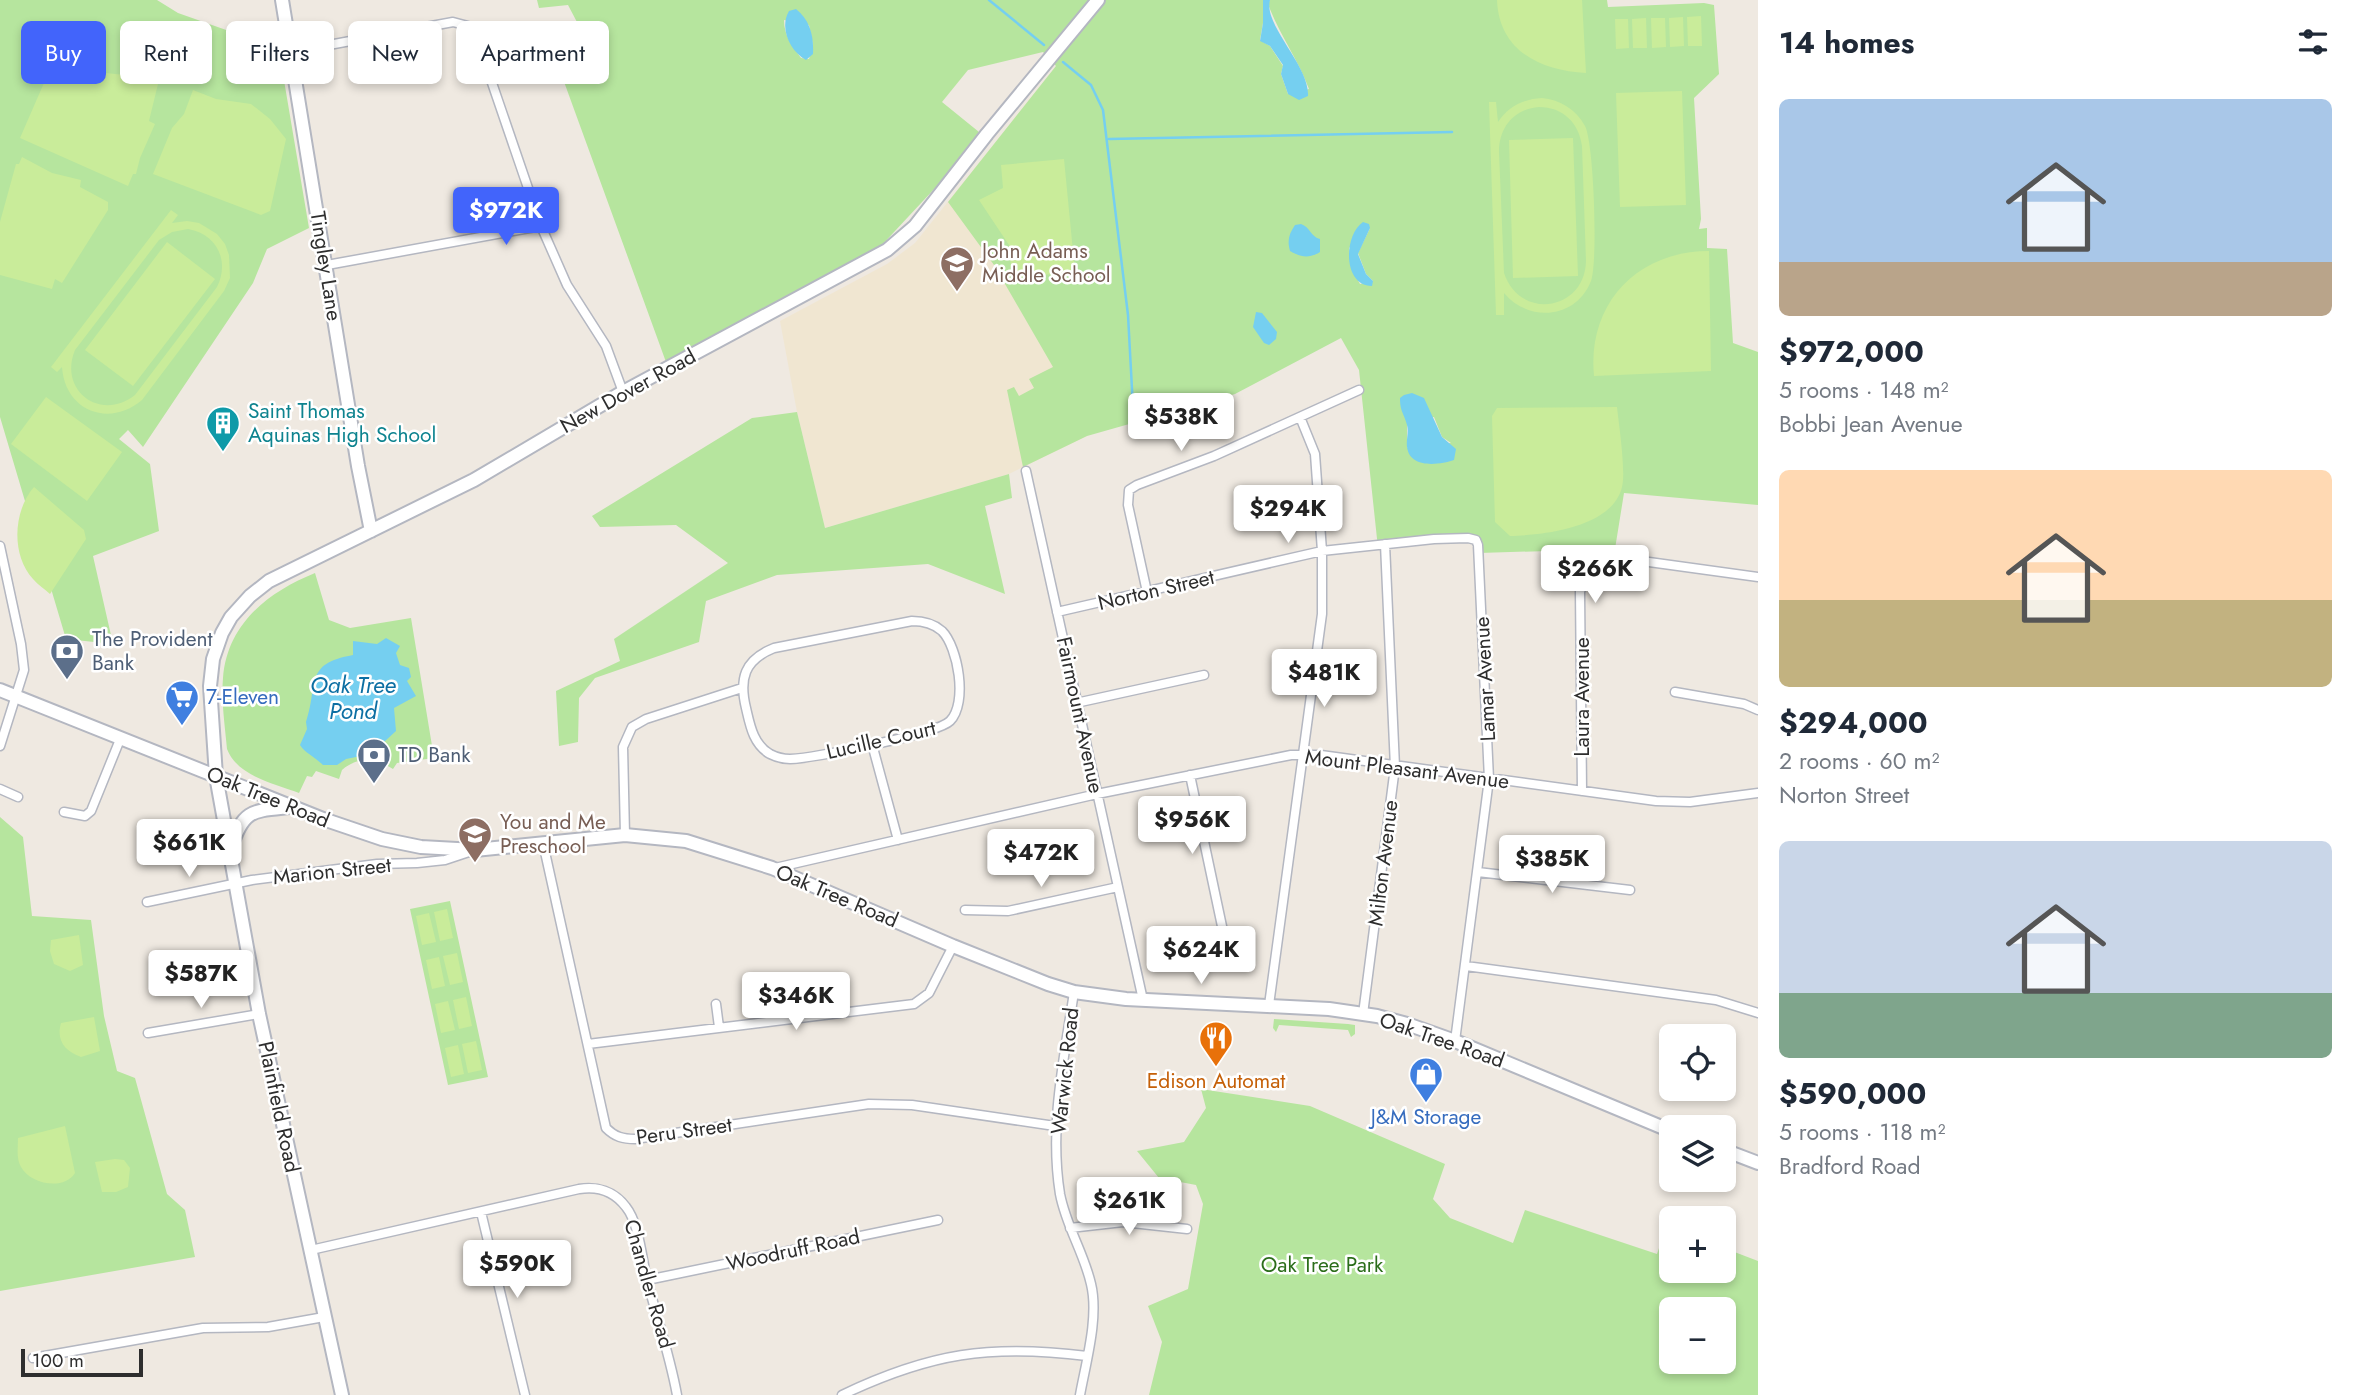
<!DOCTYPE html>
<meta charset="utf-8">
<style>
body{margin:0;font-family:Jost,sans-serif;background:#f2f2f3;color:#1f2937;height:100vh;display:flex;flex-direction:column;font-size:26px;white-space:nowrap}
*{box-sizing:border-box;margin:0}
p{font-size:23px;color:#747a83}
.icon{flex:none;width:38px;height:38px;fill:none;stroke:currentColor;stroke-width:2;stroke-linecap:round;stroke-linejoin:round}
.map{position:relative;flex:1;overflow:hidden}
.details{display:flex;flex-direction:column;background:#fff;width:595px}
.details>*{flex:none}
.hud{position:absolute;left:21px;top:21px;width:665px;height:63px;display:flex;gap:14px}
.tools{position:absolute;left:1659px;top:1024px;display:grid;gap:14px}
.tools a{display:grid;place-items:center;width:77px;height:77px;border-radius:10px;background:#fff;box-shadow:0 4px 10px #0003;font-size:35px}
.scale{position:absolute;left:21px;bottom:18px;width:122px;box-sizing:border-box;padding-left:7px;border:4px solid #2e2e2e;border-top:0;font-size:19px;line-height:24px;white-space:nowrap;color:#2e2e2e;-webkit-text-stroke:5px #fff;paint-order:stroke}
.price{position:absolute;translate:-50% -60px;padding:0 16px;border-radius:7px;background:#fff;color:#222;font-size:23px;line-height:46px;filter:drop-shadow(0 2px 4px #0008)}
.price::after{content:'';position:absolute;left:50%;top:42px;width:21px;height:16px;margin-left:-10px;background:inherit;clip-path:polygon(0 0,100% 0,50% 100%)}
.price.on{background:#4264fb;color:#fff}
ul{padding:0;list-style:none}
li{display:grid;align-content:center;gap:14px;height:371px;padding:0 21px}
li span{display:grid;place-items:center;height:217px;border-radius:10px;color:#555}
li>.icon{margin-inline-start:auto}
span .icon{width:126px;height:126px;fill:#fffc;stroke-width:1}
li b{font-size:30px}
h2{display:flex;justify-content:space-between;align-items:center;height:84px;padding:0 21px;font-size:30px}
.tag{padding:0 24px;border-radius:10px;background:#fff;box-shadow:0 4px 10px #0003;font-size:24px;line-height:63px}
.tag.on{background:#4264fb;color:#fff}
main{display:flex;flex:1;min-height:0}
.map>svg:first-child{display:block}
.education{fill:#f0e6d1}
.green{fill:#b6e59e;fill-rule:evenodd}
.pitch{fill:#c9ec9a;fill-rule:evenodd}
.water{fill:#75cff0}
.lines{fill:none;stroke-linecap:round;stroke-linejoin:round}
.stream{stroke:#75cff0;stroke-width:2.5}
.street-casing{stroke:#b4b7c1;stroke-width:11}
.secondary-casing{stroke:#b4b7c1;stroke-width:16}
.street{stroke:#fff;stroke-width:8}
.secondary{stroke:#fff;stroke-width:12}
.labels{text-anchor:middle;stroke-width:5;stroke-linejoin:round;paint-order:stroke}
.education-label{font-size:21px;fill:#785e54;stroke:#fff;text-anchor:start}
.street-label{font-size:21px;fill:#2e2e2e;stroke:#fff}
.culture-label{font-size:21px;fill:#0d838f;stroke:#fff;text-anchor:start}
.service-label{font-size:21px;fill:#4e5e75;stroke:#fff;text-anchor:start}
.shop-label{font-size:21px;fill:#366cbe;stroke:#fff;text-anchor:start}
.food-label{font-size:21px;fill:#c56008;stroke:#fff}
.park-label{font-size:21px;fill:#2c6e1b;stroke:#fff}
.water-label{font-size:23px;font-style:italic;fill:#0d6fa3;stroke:#fff}
</style>
<main>
<div class="map">
<svg width="1758" height="1395" viewBox="0 0 1758 1395">
<rect width="100%" height="100%" fill="#efe9e1"/>
<path class="education" d="M1056 66 1087 436 1009 474 825 528 797 412 780 321 887 264 915 243Z"/>
<path class="green" d="M0 0H157L178 13 246 37 277 39 309 228 267 249 253 283 143 447 128 430 119 439 150 464 159 531 93 556 113 644 66 639 0 417Z
M537 0H1263V23L1260 40 1270 46 1283 66 1281 74 1288 94 1309 89C1298 59 1279 34 1268 4L1270 0H1607L1608 7 1704 3 1714 5 1719 74 1694 98 1701 219 1699 229 1707 228V248L1727 249 1733 343 1758 352V505L1624 493 1615 549 1479 553 1478 540 1378 548 1359 370 1341 338 1235 394 1087 436 1023 467 1007 390 1014 387 1019 396 1034 388 1029 379 1053 367 994 265 948 202 1056 66 1043 52 968 70 942 102 979 132 936 187 881 246 666 362 555 57 588 43 568 5 539 8ZM784 20 809 25 813 45 809 59 801 58C792 45 784 36 784 20ZM1370 228 1358 253 1366 274 1373 281 1360 284 1351 267 1349 248ZM1434 417 1442 437 1451 443 1407 448V424Z
M797 412 825 528 1009 474 1012 498 985 506 1005 594 928 564 777 575 706 601 699 642 595 678 579 698 578 742 559 746 556 691 620 661 614 639 728 563 676 525 600 527 592 516 752 418Z
M315 573 329 620 350 628 411 618 434 758 397 763 393 769C375 758 358 756 342 770L339 779 316 771 312 777 307 776 299 793C274 783 238 777 227 749 225 726 221 701 223 678 227 624 268 592 315 573Z
M0 817 23 837 32 916 91 920 104 1016 117 1071 135 1078 167 1194 185 1210 195 1257 0 1291Z
M450 901 488 1077 448 1085 410 909Z
M1274 1019 1348 1024 1355 1025V1034L1351 1037 1348 1030 1279 1025 1276 1032 1273 1028Z
M1201 1089 1310 1106 1445 1164 1433 1199 1450 1218 1513 1243 1525 1210 1657 1254 1666 1227 1671 1229V1270H1724V1248L1758 1261V1395H1149L1162 1342 1148 1306 1188 1289 1203 1204 1196 1185 1159 1178 1137 1151 1184 1142 1206 1108ZM1671 1309H1724V1362H1671Z"/>
<path class="pitch" d="M1497 0H1582L1586 73C1541 71 1499 51 1497 0Z
M1701 16 1702 46H1688L1687 17Z
M1683 17 1684 46 1670 47 1669 18Z
M1646 18 1647 48H1633L1632 19Z
M1651 18H1665L1666 47 1652 48Z
M1615 19H1628L1629 48 1616 49Z
M57 68 154 78 158 84 149 121 155 124 140 158 136 174H133L128 186 20 138 47 76 57 80Z
M193 90 216 99 251 104 270 119 286 139 270 211 261 215 153 174 172 128 184 114Z
M1682 91 1686 205 1620 207 1616 93Z
M1542 98C1560 100 1576 109 1585 126 1594 143 1598 263 1591 281 1576 319 1529 323 1504 293V315H1496L1489 102H1496L1498 122C1508 107 1523 99 1542 98ZM1539 107C1563 107 1579 123 1582 146L1586 261C1585 311 1520 321 1504 273L1499 152C1499 127 1514 109 1539 107Z
M1573 138 1578 276 1513 278 1509 140Z
M22 157 52 173 81 180 80 187 108 202V210L62 283 55 279 52 289 0 275V222L16 164H19Z
M1064 159 1075 272 1012 278 1009 245 979 200 1003 188 1001 165Z
M171 210 178 215 172 223 187 221 199 223 217 234 225 244 229 255 230 278 224 291 142 400C109 428 65 411 62 367L57 372 51 367ZM188 229C217 234 230 261 217 287L135 395C101 422 58 391 75 350L159 240 172 232Z
M167 242 215 279 133 386 85 350Z
M1709 251 1711 371 1594 376C1587 304 1637 251 1709 251Z
M46 397 122 452 87 501 11 444Z
M1617 407C1619 425 1626 472 1622 487 1612 528 1543 535 1510 536L1495 522 1492 416 1497 408Z
M34 487 84 530 86 539 50 594C45 589 38 585 33 579 11 555 13 511 34 487Z
M447 909 453 938 440 941 434 912Z
M429 913 436 942 422 945 416 916Z
M79 935 83 965 70 971 54 964 50 951 51 940Z
M457 953 463 982 450 985 443 956Z
M439 957 445 986 432 989 426 960Z
M466 997 472 1026 459 1029 453 1000Z
M448 1001 455 1030 441 1033 435 1004Z
M94 1017 100 1051 81 1057C65 1051 56 1041 61 1023Z
M476 1041 482 1070 468 1073 462 1044Z
M458 1045 464 1074 451 1077 445 1048Z
M65 1126 75 1173C64 1191 30 1184 21 1167 16 1158 18 1148 18 1138Z
M115 1159 124 1160 130 1168 128 1187 116 1192H102L95 1162Z"/>
<path class="water" d="M1263 0H1270C1263 25 1310 66 1308 96L1299 100 1288 94 1281 74 1283 65 1270 46 1260 41 1263 23Z
M796 9C810 20 814 36 813 54L806 60C790 51 779 28 789 11Z
M1363 222 1369 224 1370 228 1358 254 1366 274 1373 281 1372 286C1343 286 1343 236 1363 222Z
M1301 224C1310 227 1311 237 1320 239V252C1309 259 1300 257 1290 251 1287 240 1289 234 1295 225Z
M1256 312 1262 313 1277 332 1276 339 1269 345 1264 343 1253 327Z
M1412 393 1424 398 1442 437 1456 449 1454 460C1439 465 1410 469 1407 447 1406 440 1409 432 1407 425 1404 413 1400 412 1400 398L1404 395Z
M386 638 400 646 396 653 400 665 409 668 411 677 407 681 416 696 394 708 396 731 371 754 346 759 337 765H323C315 757 305 753 300 745L307 729 306 722C319 684 303 664 353 655V641L377 644Z"/>
<g class="lines">
<path class="stream" d="M989 0 1044 45
M1063 62 1091 85 1103 110 1128 315 1134 426
M1109 139 1452 132"/>
<g class="street-casing">
<path id="street" d="M291 52 453 22 468 26 477 39 541 226 567 285 606 346 623 392
M327 265 541 226
M1026 471 1143 1000
M0 546 21 644 24 670 0 746
M1147 592 1128 505 1129 490 1137 485 1214 456 1359 390
M1057 612 1322 551 1434 539 1468 538 1476 540 1478 545 1489 779 1455 1041
M912 621C923 621 933 623 942 631 958 647 968 703 950 721 937 734 813 758 790 759 783 759 776 757 770 754 753 744 750 725 746 708 739 679 744 660 774 648Z
M1675 692 1744 704 1758 710
M1076 703 1204 675
M872 744 898 840
M1190 775 1223 931
M0 789 18 797
M1582 791 1580 592C1585 570 1598 561 1620 558L1758 577
M64 812 85 816 91 811 121 737
M625 835 623 747 632 727 646 719 742 688
M543 843 606 1128C615 1137 623 1139 635 1139L869 1104 912 1105 1055 1126
M775 868 1097 794 1291 755H1321L1656 801 1690 802 1758 793
M1478 872 1630 890
M147 902 252 880 377 864 417 863 445 860 469 852
M965 910 1008 911 1118 887
M1466 966 1716 1000 1758 1013
M1074 992C1064 1059 1049 1126 1060 1194 1066 1226 1084 1253 1091 1284 1099 1317 1086 1362 1080 1395
M716 1004 719 1027
M1269 1005 1322 614V551L1315 454 1300 417
M1363 1014 1395 767 1385 544
M148 1033 259 1014
M588 1044 914 1004 929 993 953 946
M481 1212 525 1395
M1070 1228 1123 1222 1187 1229
M311 1250 579 1189C597 1186 614 1191 626 1207 639 1223 642 1259 647 1280 657 1318 670 1356 677 1395
M647 1280 938 1220
M33 1358 203 1328 268 1327 324 1317
M842 1395C930 1353 990 1344 1087 1356"/>
</g>
<g class="secondary-casing">
<path id="secondary" d="M282 0 358 466 371 531
M0 690 323 819 382 839 421 847 475 850 625 835 686 841 772 868 953 946 1048 984 1074 992 1126 999 1329 1009 1377 1016 1407 1024 1455 1041 1671 1131
M231 847C244 809 252 811 290 807
M1724 1150 1758 1163
M342 1395 259 1014 216 776 210 686 213 659 222 633 231 617 250 596 269 581 474 480 623 392 887 250 915 226 987 134 1098 0"/>
</g>
<use href="#street" class="street"/>
<use href="#secondary" class="secondary"/>
</g>
<defs>
<g id="school-pin" transform="scale(1.75)"><path d="M0 17L-7.5 6A9.5 9.5 0 1 1 7.5 6Z" fill="#8d6e63" stroke="#fff"/><path d="M0-5L7-2L0 1L-7-2ZM-4 1L0 2.5L4 1V4Q0 6-4 4Z" fill="#fff"/></g>
<g id="building-pin" transform="scale(1.75)"><path d="M0 17L-7.5 6A9.5 9.5 0 1 1 7.5 6Z" fill="#0f9aa8" stroke="#fff"/><path d="M-4-6H4V6H1V3H-1V6H-4ZM-2.5-4.3h1.7v1.8h-1.7ZM.8-4.3h1.7v1.8H.8ZM-2.5-1h1.7V.8h-1.7ZM.8-1h1.7V.8H.8Z" fill="#fff"/></g>
<g id="bank-pin" transform="scale(1.75)"><path d="M0 17L-7.5 6A9.5 9.5 0 1 1 7.5 6Z" fill="#5c6f8a" stroke="#fff"/><path d="M-6-4H6V4H-6ZM0-2.3a2.3 2.3 0 1 0 0 4.6a2.3 2.3 0 1 0 0-4.6Z" fill="#fff"/></g>
<g id="supermarket-pin" transform="scale(1.75)"><path d="M0 17L-7.5 6A9.5 9.5 0 1 1 7.5 6Z" fill="#3f7fe0" stroke="#fff"/><path d="M-6-5.5h2.5l.6 2H6L4.5 2H-2.5L-4.4-4H-6ZM-1.5 3.2a1.3 1.3 0 1 0 .1 0ZM3 3.2a1.3 1.3 0 1 0 .1 0Z" fill="#fff"/></g>
<g id="restaurant-pin" transform="scale(1.75)"><path d="M0 17L-7.5 6A9.5 9.5 0 1 1 7.5 6Z" fill="#e8710a" stroke="#fff"/><path d="M-5-6h1v4h1v-4h1v4h1v-4h1v5L-1.5 .5V6h-2V.5L-5-1ZM5-6V6H3V1.5H1.5Q1.5-4 5-6Z" fill="#fff"/></g>
<g id="shop-pin" transform="scale(1.75)"><path d="M0 17L-7.5 6A9.5 9.5 0 1 1 7.5 6Z" fill="#3f7fe0" stroke="#fff"/><path d="M-5-2.5h2.3a2.7 3.5 0 0 1 5.4 0H5L5.5 6h-11ZM-1.5-2.5h3a1.5 2.3 0 0 0-3 0Z" fill="#fff"/></g>
</defs>
<g fill-rule="evenodd">
<use href="#school-pin" x="957" y="263"/>
<use href="#building-pin" x="223" y="423"/>
<use href="#bank-pin" x="67" y="651"/>
<use href="#supermarket-pin" x="182" y="697"/>
<use href="#bank-pin" x="374" y="755"/>
<use href="#school-pin" x="475" y="834"/>
<use href="#restaurant-pin" x="1216" y="1038"/>
<use href="#shop-pin" x="1426" y="1074"/>
</g>
<g class="labels">
<g class="education-label">
<text x="982" y="258">John Adams<tspan x="982" dy="24">Middle School</tspan></text>
<text x="500" y="829">You and Me<tspan x="500" dy="24">Preschool</tspan></text>
</g>
<g class="street-label">
<text transform="translate(326 266) rotate(81)" y="7">Tingley Lane</text>
<text transform="translate(628 391) rotate(-29)" y="7">New Dover Road</text>
<text transform="translate(1156 590) rotate(-13)" y="7">Norton Street</text>
<text transform="translate(1485 679) rotate(-93)" y="7">Lamar Avenue</text>
<text transform="translate(1582 697) rotate(-90)" y="7">Laura Avenue</text>
<text transform="translate(1080 715) rotate(78)" y="7">Fairmount Avenue</text>
<text transform="translate(881 740) rotate(-13)" y="7">Lucille Court</text>
<text transform="translate(1407 769) rotate(7)" y="7">Mount Pleasant Avenue</text>
<text transform="translate(268 797) rotate(22)" y="7">Oak Tree Road</text>
<text transform="translate(1383 863) rotate(-83)" y="7">Milton Avenue</text>
<text transform="translate(332 871) rotate(-6)" y="7">Marion Street</text>
<text transform="translate(837 896) rotate(23)" y="7">Oak Tree Road</text>
<text transform="translate(1442 1040) rotate(19)" y="7">Oak Tree Road</text>
<text transform="translate(1065 1071) rotate(-84)" y="7">Warwick Road</text>
<text transform="translate(279 1107) rotate(78)" y="7">Plainfield Road</text>
<text transform="translate(684 1131) rotate(-8)" y="7">Peru Street</text>
<text transform="translate(793 1250) rotate(-12)" y="7">Woodruff Road</text>
<text transform="translate(649 1284) rotate(74)" y="7">Chandler Road</text>
</g>
<g class="culture-label">
<text x="248" y="418">Saint Thomas<tspan x="248" dy="24">Aquinas High School</tspan></text>
</g>
<g class="service-label">
<text x="92" y="646">The Provident<tspan x="92" dy="24">Bank</tspan></text>
<text x="398" y="762">TD Bank</text>
</g>
<g class="shop-label">
<text x="206" y="704">7-Eleven</text>
<text x="1426" y="1124" text-anchor="middle">J&amp;M Storage</text>
</g>
<g class="food-label">
<text x="1216" y="1088">Edison Automat</text>
</g>
<g class="park-label">
<text x="1322" y="1272">Oak Tree Park</text>
</g>
<g class="water-label">
<text x="353" y="693">Oak Tree<tspan x="353" dy="26">Pond</tspan></text>
</g>
</g>
</svg>
<div class="tools">
<a><svg class="icon" aria-label="locate" viewBox="0 0 24 24"><circle cx="12" cy="12" r="6"/><path d="M12 2v4M12 18v4M2 12h4M18 12h4"/></svg></a>
<a><svg class="icon" aria-label="layers" viewBox="0 0 24 24"><path d="M12 4l9 5-9 5-9-5zM3 14l9 5 9-5"/></svg></a>
<a>+</a>
<a>−</a>
</div>
<div class="scale">100 m</div>
<b class="price on" style="left:506px;top:247px">$972K</b>
<b class="price" style="left:1181px;top:453px">$538K</b>
<b class="price" style="left:1288px;top:545px">$294K</b>
<b class="price" style="left:1595px;top:605px">$266K</b>
<b class="price" style="left:1324px;top:709px">$481K</b>
<b class="price" style="left:1192px;top:856px">$956K</b>
<b class="price" style="left:189px;top:879px">$661K</b>
<b class="price" style="left:1041px;top:889px">$472K</b>
<b class="price" style="left:1552px;top:895px">$385K</b>
<b class="price" style="left:1201px;top:986px">$624K</b>
<b class="price" style="left:201px;top:1010px">$587K</b>
<b class="price" style="left:796px;top:1032px">$346K</b>
<b class="price" style="left:1129px;top:1237px">$261K</b>
<b class="price" style="left:517px;top:1300px">$590K</b>
<div class="hud">
<a class="tag on">Buy</a>
<a class="tag">Rent</a>
<a class="tag">Filters</a>
<a class="tag">New</a>
<a class="tag">Apartment</a>
</div>
</div>
<section class="details">
<h2>14 homes<svg class="icon" aria-label="filters" viewBox="0 0 24 24"><path d="M4 7h16M4 17h16"/><circle cx="9" cy="7" r="2"/><circle cx="15" cy="17" r="2"/></svg></h2>
<ul>
<li><span style="background:linear-gradient(#a9c7e8 75%,#b9a48a 0)"><svg class="icon" aria-label="home" viewBox="0 0 24 24"><path d="M3 11l9-7 9 7M6 9v11h12V9"/></svg></span><div><b>$972,000</b><p>5 rooms · 148 m²</p><p>Bobbi Jean Avenue</p></div></li>
<li><span style="background:linear-gradient(#ffd9b3 60%,#c2b280 0)"><svg class="icon" aria-label="home" viewBox="0 0 24 24"><path d="M3 11l9-7 9 7M6 9v11h12V9"/></svg></span><div><b>$294,000</b><p>2 rooms · 60 m²</p><p>Norton Street</p></div></li>
<li><span style="background:linear-gradient(#c9d6e8 70%,#7fa58c 0)"><svg class="icon" aria-label="home" viewBox="0 0 24 24"><path d="M3 11l9-7 9 7M6 9v11h12V9"/></svg></span><div><b>$590,000</b><p>5 rooms · 118 m²</p><p>Bradford Road</p></div></li>
</ul>
</section>
</main>
